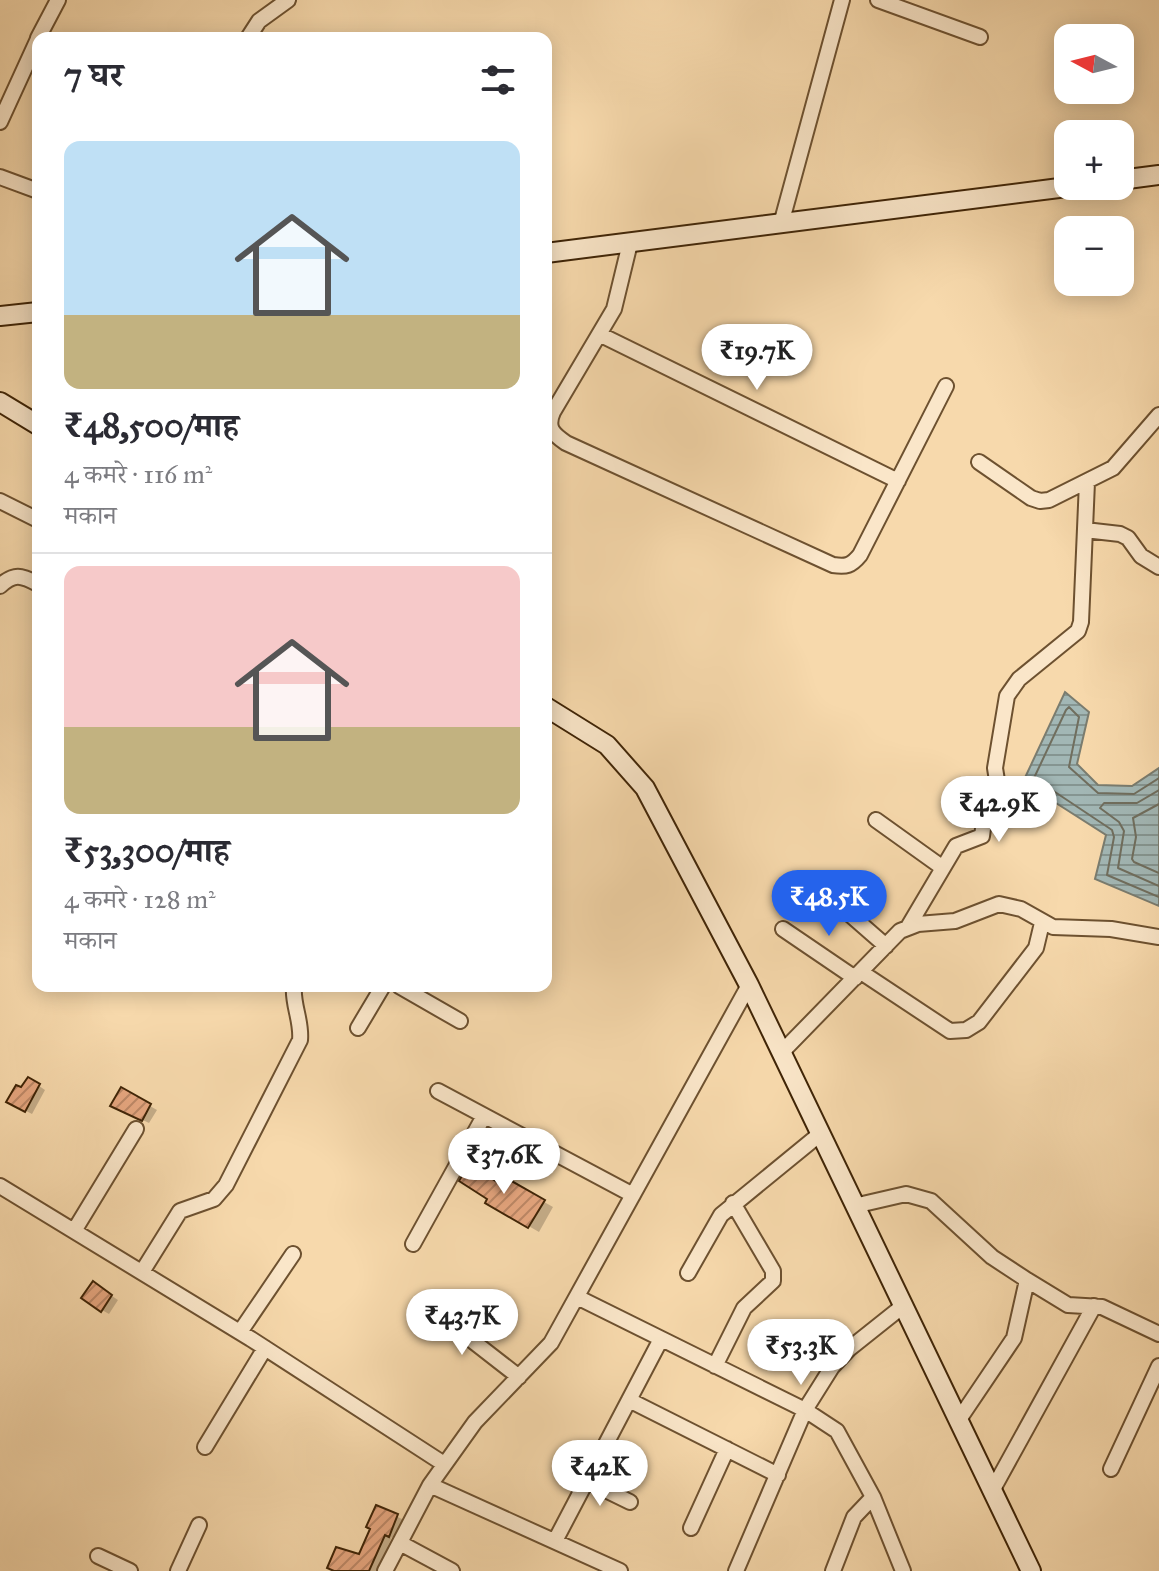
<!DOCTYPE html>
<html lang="hi">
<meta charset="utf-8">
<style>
body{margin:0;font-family:"IM FELL Great Primer","Noto Serif Devanagari",serif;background:#f7f7f7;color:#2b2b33;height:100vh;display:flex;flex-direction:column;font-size:30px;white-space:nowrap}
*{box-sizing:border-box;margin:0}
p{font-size:26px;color:#7c7c81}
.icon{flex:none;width:44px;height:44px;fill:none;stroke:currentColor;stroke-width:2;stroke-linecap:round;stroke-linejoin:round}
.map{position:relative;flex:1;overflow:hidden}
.drawer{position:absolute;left:32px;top:32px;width:520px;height:960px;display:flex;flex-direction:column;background:#fff;border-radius:16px;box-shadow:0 4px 20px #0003}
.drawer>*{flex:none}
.needle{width:52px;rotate:277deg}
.tools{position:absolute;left:1054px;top:24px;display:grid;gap:16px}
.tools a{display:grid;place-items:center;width:80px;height:80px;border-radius:16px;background:#fff;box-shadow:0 4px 20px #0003;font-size:40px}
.price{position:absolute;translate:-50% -68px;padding:0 18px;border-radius:28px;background:#fff;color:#222;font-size:26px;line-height:52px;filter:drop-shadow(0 2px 4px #0008)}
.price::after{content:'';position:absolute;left:50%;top:48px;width:24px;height:18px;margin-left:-12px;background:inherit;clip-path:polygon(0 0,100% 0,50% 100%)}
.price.on{background:#2563eb;color:#fff}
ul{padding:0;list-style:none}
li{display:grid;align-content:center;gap:16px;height:424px;padding:0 32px}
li+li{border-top:2px solid #e1e1e2}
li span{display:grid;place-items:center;height:248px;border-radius:16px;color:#555}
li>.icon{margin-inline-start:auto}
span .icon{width:144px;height:144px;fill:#fffc;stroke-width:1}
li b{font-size:34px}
h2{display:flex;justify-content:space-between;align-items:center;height:96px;padding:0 32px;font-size:34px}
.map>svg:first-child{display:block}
.water{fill:url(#water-rules);stroke:#7a7c6f;stroke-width:2}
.shadow{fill:#0003}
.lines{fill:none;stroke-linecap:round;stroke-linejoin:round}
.shore{stroke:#706e5e;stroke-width:2}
.building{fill:url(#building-hatch);stroke:#3f2406;stroke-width:2}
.street-casing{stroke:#6d5130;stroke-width:18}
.secondary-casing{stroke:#3f2406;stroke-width:22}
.street{stroke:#fae6c9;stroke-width:14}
.secondary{stroke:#fae6c9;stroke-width:18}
</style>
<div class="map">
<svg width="1159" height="1571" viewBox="0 0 1159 1571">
<defs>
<pattern id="water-rules" width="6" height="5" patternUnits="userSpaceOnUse" patternTransform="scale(2)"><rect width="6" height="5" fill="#a2b7b5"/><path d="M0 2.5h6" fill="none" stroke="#859591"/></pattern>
<pattern id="building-hatch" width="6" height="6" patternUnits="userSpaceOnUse" patternTransform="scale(2)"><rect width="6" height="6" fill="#e6a67f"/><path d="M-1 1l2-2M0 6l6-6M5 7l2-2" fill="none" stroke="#bc8766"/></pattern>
</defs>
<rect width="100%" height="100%" fill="#f7d9ac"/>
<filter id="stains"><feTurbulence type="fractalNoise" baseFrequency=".0025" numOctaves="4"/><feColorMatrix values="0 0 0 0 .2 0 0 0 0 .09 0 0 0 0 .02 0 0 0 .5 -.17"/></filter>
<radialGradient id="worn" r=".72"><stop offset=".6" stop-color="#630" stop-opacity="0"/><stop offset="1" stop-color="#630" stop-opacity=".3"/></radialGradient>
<path class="water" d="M1065 692 1089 712 1077 764 1098 785 1132 786 1159 768V906L1095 879 1106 835 1023 782Z"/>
<path class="shadow" d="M29 1079 45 1090 32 1114 9 1102Z
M122 1090 157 1110 149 1123 120 1109Z
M502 1178 553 1207 539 1232 488 1203Z
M100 1288 118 1300 109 1314 102 1310Z
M377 1507 404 1520 395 1539 392 1537 377 1571H336L360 1557 373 1529Z"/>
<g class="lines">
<path class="shore" d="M1159 778 1134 794 1098 793 1069 767 1079 717 1069 707 1066 710 1034 778 1112 830 1114 837 1107 875 1159 897
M1159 790 1137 803H1104L1100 808 1119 822 1124 831 1118 868 1159 886
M1159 804 1133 818 1136 837 1132 859 1134 862 1159 873"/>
</g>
<path class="building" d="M28 1077 40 1084 25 1112 6 1102 16 1085 21 1087Z
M121 1087 151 1104 142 1121 110 1106Z
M469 1163 497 1182 501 1175 545 1200 528 1228 485 1203 487 1199 459 1181Z
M93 1281 112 1295 101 1312 81 1298Z
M376 1505 398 1514 389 1537 385 1535 369 1571H334L327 1568 336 1547 359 1554 370 1529 366 1527Z"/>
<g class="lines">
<g class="street-casing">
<path id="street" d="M878 0 980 37
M38 38 58 0
M248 38 259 21 288 0
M0 122 38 39
M0 177 38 191
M781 224 842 0
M630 243 614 309 553 412C546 428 553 434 566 443L833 565C846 567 851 566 860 555L946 386
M601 335 898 481
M979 462 1031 498 1040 501 1049 500 1113 468 1159 415
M0 501 38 520
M1085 530 1120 534 1128 538 1141 556 1159 567
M0 586C14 573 21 575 38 584
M876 820 943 868
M810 887 846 911 886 946
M908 927 956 846 982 836 987 799 998 787 995 768 1007 696 1019 679 1078 631 1081 622 1087 482
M783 929 855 978
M861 972 950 1031 966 1030 979 1022 1036 948 1042 923
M399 986 460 1021
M358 1028 383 986
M781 1053 900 931 918 924 955 921 999 904 1021 909 1053 927 1111 929 1159 937
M438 1091 633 1195
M0 1186 251 1339 444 1464
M854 1206 906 1194 931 1201 992 1257 1027 1280
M74 1231 136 1129
M413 1244 484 1116
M142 1272 180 1211 214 1199 226 1185 300 1040C302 1021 292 1004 294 986
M688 1273 721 1215 820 1134
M577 1297 805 1410 837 1431 873 1497 854 1517 833 1571
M429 1307 519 1377
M240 1332 293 1254
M715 1366 744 1308 773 1281V1271L733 1203
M629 1400 778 1475
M958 1421 1014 1338 1027 1280 1068 1305 1102 1307 1159 1334
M205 1447 265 1348
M1111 1469 1159 1366
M587 1481 630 1502
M430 1485 620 1571
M992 1491 1094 1306
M873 1497 903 1571
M691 1528 727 1449
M555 1541 661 1339
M400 1543 452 1571
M98 1556 130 1571
M178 1571 199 1525
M385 1571 430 1485 475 1422 551 1343 749 985
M736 1571 805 1410 832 1367 849 1349 903 1306"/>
</g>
<g class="secondary-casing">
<path id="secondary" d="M1120 180 1159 175
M546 253 1075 186
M0 316 38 312
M0 402 38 425
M546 707 607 745 645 788 749 985 1031 1571"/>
</g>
<use href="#street" class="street"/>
<use href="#secondary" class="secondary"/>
</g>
<rect width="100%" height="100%" filter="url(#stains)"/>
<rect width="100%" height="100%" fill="url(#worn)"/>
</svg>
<div class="tools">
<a><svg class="needle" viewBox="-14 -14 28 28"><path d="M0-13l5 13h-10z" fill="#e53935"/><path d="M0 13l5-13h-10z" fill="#7c7c81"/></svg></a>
<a>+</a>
<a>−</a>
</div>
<b class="price" style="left:757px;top:392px">₹19.7K</b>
<b class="price" style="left:999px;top:844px">₹42.9K</b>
<b class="price on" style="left:829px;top:938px">₹48.5K</b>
<b class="price" style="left:504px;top:1196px">₹37.6K</b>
<b class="price" style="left:462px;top:1357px">₹43.7K</b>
<b class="price" style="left:801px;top:1387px">₹53.3K</b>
<b class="price" style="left:600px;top:1508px">₹42K</b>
<section class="drawer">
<h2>7 घर<svg class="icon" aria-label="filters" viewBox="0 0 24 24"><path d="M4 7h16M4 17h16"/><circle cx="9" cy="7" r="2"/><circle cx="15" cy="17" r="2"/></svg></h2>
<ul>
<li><span style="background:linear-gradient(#bfe0f5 70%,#c2b280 0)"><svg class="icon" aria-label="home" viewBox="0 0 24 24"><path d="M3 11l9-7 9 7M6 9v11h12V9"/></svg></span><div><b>₹48,500/माह</b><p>4 कमरे · 116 m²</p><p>मकान</p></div></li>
<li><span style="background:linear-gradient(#f6c9c9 65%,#c2b280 0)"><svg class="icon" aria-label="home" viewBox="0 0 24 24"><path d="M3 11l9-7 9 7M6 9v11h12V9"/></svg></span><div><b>₹53,300/माह</b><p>4 कमरे · 128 m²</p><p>मकान</p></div></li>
</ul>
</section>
</div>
